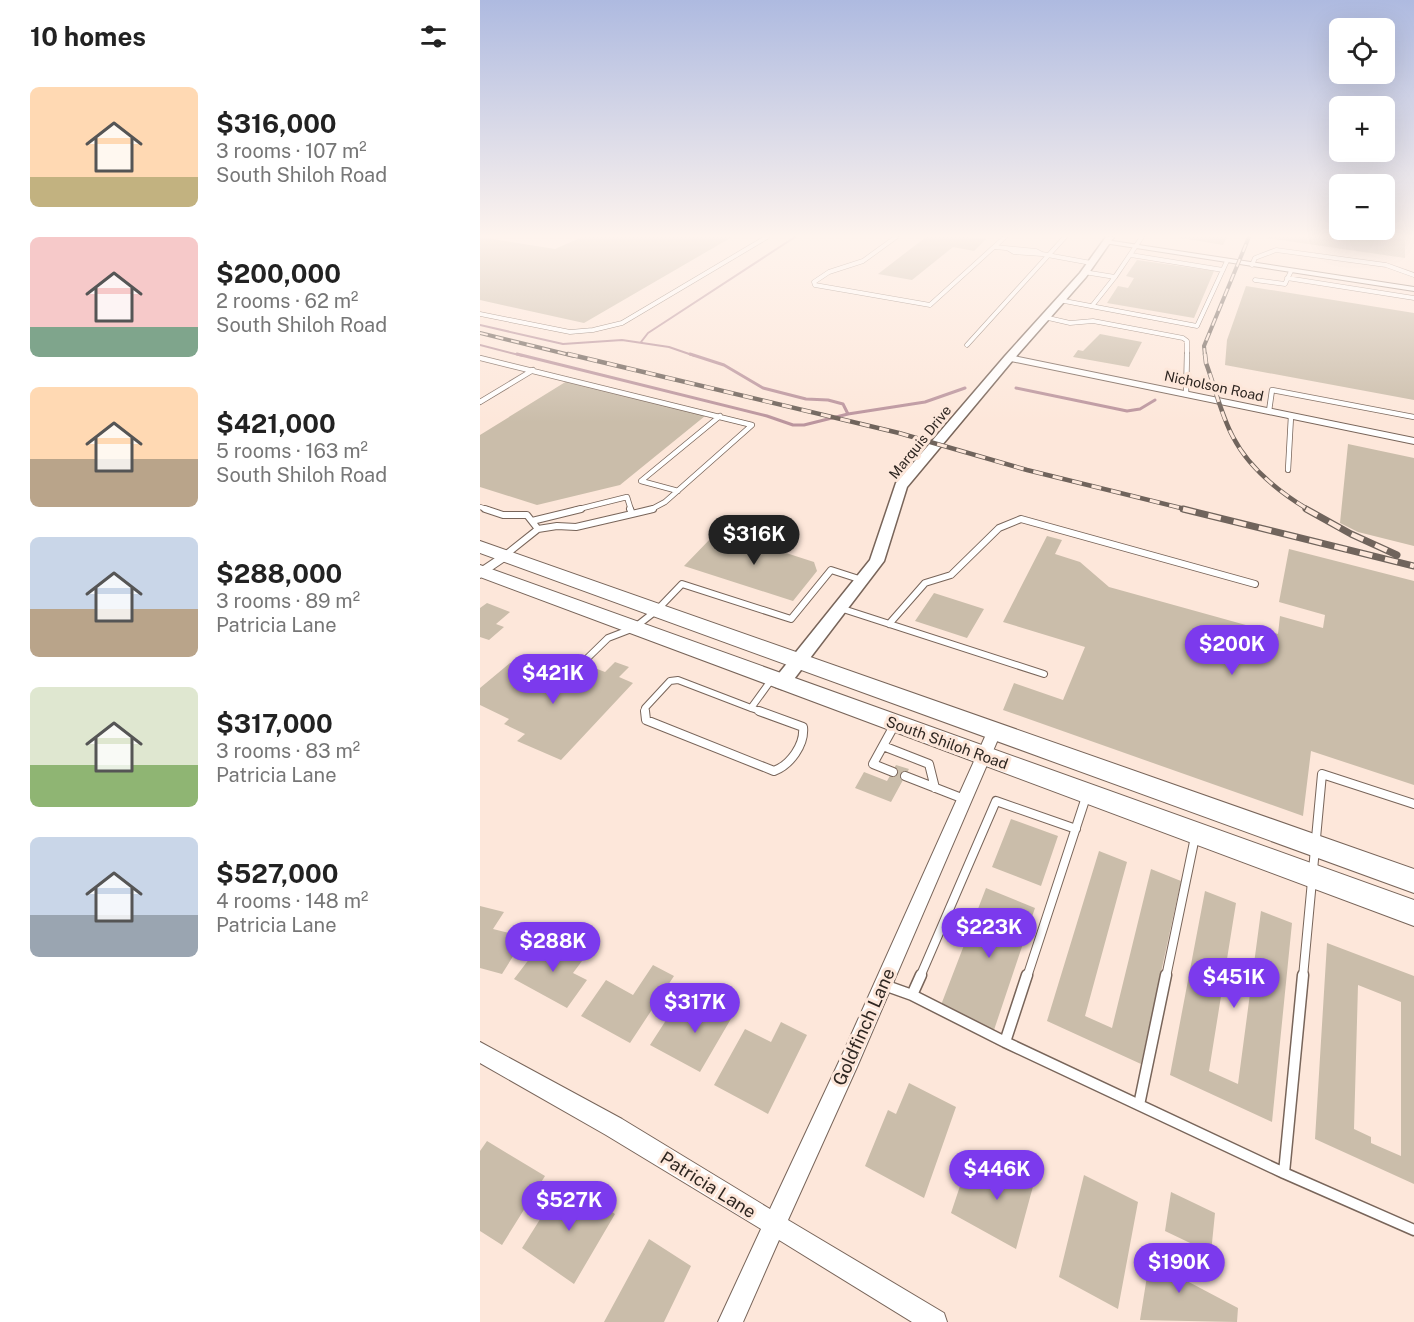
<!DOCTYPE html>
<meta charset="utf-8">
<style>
body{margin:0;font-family:"Public Sans",sans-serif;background:#f2f2f2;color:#222;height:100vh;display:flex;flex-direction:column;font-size:22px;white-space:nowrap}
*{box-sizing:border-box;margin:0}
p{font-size:20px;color:#767676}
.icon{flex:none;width:33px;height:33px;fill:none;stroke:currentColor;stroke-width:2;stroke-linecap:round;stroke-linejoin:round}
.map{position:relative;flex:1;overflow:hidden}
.panel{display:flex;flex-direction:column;background:#fff;width:480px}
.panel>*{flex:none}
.fabs{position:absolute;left:849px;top:18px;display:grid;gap:12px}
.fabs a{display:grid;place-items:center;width:66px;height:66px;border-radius:9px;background:#fff;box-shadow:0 6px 24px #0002;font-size:30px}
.price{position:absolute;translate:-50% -51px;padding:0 14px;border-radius:21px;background:#7c3aed;color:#fff;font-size:20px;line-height:39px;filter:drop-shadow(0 2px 3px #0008)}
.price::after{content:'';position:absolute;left:50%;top:36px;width:18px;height:14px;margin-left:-9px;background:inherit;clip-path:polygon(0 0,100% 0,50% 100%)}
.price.selected{background:#222;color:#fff}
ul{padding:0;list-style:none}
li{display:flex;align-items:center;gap:18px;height:150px;padding:0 30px}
li span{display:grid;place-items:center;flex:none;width:168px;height:120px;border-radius:9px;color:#555}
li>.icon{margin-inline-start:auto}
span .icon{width:72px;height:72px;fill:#fffc;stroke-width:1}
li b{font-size:26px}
h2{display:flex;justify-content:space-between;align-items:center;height:72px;padding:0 30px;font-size:26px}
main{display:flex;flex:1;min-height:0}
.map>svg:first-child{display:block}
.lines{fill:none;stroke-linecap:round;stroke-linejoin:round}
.stream-far1{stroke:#bb959e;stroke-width:2}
.stream{stroke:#bb959e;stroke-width:3}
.building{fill:#cabdaa;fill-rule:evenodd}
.service-far4-casing{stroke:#78655a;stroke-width:5}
.service-far3-casing{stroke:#78655a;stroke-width:6}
.service-far2-casing{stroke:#78655a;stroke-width:8}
.service-far1-casing{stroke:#78655a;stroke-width:10}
.service-casing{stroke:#78655a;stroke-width:13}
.minor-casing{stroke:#78655a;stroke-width:2}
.tertiary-casing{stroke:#78655a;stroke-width:3}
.secondary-casing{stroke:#78655a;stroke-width:2}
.service-far4{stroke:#fff;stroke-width:4}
.service-far3{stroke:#fff;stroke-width:4.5}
.service-far2{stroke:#fff;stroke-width:6}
.service-far1{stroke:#fff;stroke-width:8}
.service{stroke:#fff;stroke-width:10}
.minor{fill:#fff;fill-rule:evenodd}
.tertiary{fill:#fff;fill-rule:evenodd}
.secondary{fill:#fff;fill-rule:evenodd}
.rail-far2-casing{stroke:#70645c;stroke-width:4}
.rail-far1-casing{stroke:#70645c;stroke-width:4.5}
.rail-casing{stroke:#70645c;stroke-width:7}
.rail-far2{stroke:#fde7da;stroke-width:2;stroke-dasharray:8;stroke-linecap:butt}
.rail-far1{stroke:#fde7da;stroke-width:3;stroke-dasharray:10;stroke-linecap:butt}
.rail{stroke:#fde7da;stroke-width:4.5;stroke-dasharray:13;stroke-linecap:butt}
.labels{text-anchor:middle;stroke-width:6;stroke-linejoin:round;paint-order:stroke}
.far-street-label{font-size:14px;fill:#2e2621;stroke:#fde7da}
.street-label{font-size:15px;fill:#2e2621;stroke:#fde7da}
.near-street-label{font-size:18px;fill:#2e2621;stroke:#fde7da}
</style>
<main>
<section class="panel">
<h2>10 homes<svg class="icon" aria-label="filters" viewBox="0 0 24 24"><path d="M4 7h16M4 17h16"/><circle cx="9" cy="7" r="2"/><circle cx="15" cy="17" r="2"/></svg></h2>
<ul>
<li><span style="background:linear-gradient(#ffd9b3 75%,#c2b280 0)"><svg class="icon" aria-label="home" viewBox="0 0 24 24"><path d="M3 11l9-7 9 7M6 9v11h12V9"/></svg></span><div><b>$316,000</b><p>3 rooms · 107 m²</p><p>South Shiloh Road</p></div></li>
<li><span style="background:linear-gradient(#f6c9c9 75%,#7fa58c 0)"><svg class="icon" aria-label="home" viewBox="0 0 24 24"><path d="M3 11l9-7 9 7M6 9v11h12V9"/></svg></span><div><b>$200,000</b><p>2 rooms · 62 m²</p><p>South Shiloh Road</p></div></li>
<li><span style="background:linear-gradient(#ffd9b3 60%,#b9a48a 0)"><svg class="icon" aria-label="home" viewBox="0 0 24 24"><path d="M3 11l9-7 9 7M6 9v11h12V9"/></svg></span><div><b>$421,000</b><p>5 rooms · 163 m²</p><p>South Shiloh Road</p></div></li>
<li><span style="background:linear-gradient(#c9d6e8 60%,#b9a48a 0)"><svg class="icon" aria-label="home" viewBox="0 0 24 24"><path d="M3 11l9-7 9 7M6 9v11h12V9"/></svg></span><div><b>$288,000</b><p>3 rooms · 89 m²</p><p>Patricia Lane</p></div></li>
<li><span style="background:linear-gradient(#dfe7d0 65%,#8fb573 0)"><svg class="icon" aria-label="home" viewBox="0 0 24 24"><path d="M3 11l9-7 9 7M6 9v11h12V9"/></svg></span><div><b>$317,000</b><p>3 rooms · 83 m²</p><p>Patricia Lane</p></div></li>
<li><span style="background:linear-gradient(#c9d6e8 65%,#9aa5b1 0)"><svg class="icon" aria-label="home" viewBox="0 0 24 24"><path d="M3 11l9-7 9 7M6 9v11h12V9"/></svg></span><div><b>$527,000</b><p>4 rooms · 148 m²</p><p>Patricia Lane</p></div></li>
</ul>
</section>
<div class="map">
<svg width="934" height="1322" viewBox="0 0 934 1322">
<rect width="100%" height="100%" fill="#fde7da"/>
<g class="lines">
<path class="stream-far1" d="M0 325 83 344 142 340 189 347 215 356
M161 342 168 333 315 237
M0 345 43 356"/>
<path class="stream" d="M37 354 287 416 313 425H324L368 414 445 402 485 388
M210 354 244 365 283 388 326 399 348 400 363 404 368 414
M536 388 647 411 660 409 675 400"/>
</g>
<path class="building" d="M0 237 75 249 102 237H252L104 323 0 300Z
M446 237H489L506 239 494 251 473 247 432 280 398 274Z
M695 237H747L743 245Z
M786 237H925V258L786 238Z
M657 260 734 271 714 318 627 303 638 286 648 288 654 278 646 276Z
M766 286 934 313V400L745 365 747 340Z
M620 334 662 342 649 367 593 357 598 350 603 351Z
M87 381 225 416 140 485 57 505 0 487V435Z
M868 444 934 458V546L878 532 860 523Z
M244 533 334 562 337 571 313 601 204 566 233 536Z
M567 536 582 540 575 554 600 562 629 587 798 634 800 616 843 628 845 615 799 602 809 549 934 581V785L831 751 823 816 523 710 534 683 583 700 605 647 523 622Z
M454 593 504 609 487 638 435 621Z
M7 603 30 612 16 624 24 627 9 640 0 637V608Z
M135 662 149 667 139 677 153 683 81 760 37 741 45 734 24 724 29 719 0 705V688L30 663 88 690 112 667 125 672Z
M416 765 429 769 411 802 375 788 384 772 407 781Z
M531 819 578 836 561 886 512 867Z
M619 851 647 862 605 1016 632 1028 671 869 701 881 661 1064 567 1021Z
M506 888 555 908 514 1030 461 1005Z
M725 891 756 903 729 1071 758 1084 781 911 812 923 792 1122 690 1075Z
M0 906 24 912 13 929 45 937 22 974 0 968Z
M66 937 105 957 93 973 107 980 87 1008 34 979Z
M847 943 934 976V1184L835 1139ZM878 985 921 1002V1156L891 1143V1137L874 1129Z
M173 965 194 976 150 1043 101 1016 126 980 153 995Z
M237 994 259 1005 220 1072 170 1045 192 1011 219 1025Z
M301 1022 327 1035 288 1114 234 1085 265 1029 291 1042Z
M429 1083 476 1107 444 1198 385 1166 408 1110 416 1114Z
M7 1141 65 1176 22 1245 0 1231V1151Z
M530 1154 558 1168 536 1249 471 1213 486 1168 520 1186Z
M604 1175 658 1202 638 1309 579 1277Z
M84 1181 135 1214 94 1284 42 1248Z
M691 1192 735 1213 731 1253 685 1231Z
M169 1239 211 1266 184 1322H124Z
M672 1245 707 1262 705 1280 758 1308 757 1322 660 1320Z"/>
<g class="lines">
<g class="service-far4-casing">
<path id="service-far4" d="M416 237 383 261 349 272 334 282 335 285 450 305 525 237
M515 247 556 251 562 254
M529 249 534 252 562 254 611 263
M651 255 743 270
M772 265 775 258 796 250 906 265 934 275
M604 272 635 277 662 237
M807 278 934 298
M775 280 805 284 811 271
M579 300 717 326 747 261
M612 306 635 277
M0 314 90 332 113 330 142 323 287 237
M564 317 590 323 613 321 703 338 707 341V356
M487 345 585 237"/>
</g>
<g class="service-far3-casing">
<path id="service-far3" d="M0 358 272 425 185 502 170 510
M706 394 707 354
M0 402 53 370
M789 411 792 390 934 417
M808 470 811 416
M198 491 161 481 240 416
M0 507 9 510
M95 510 147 497 151 510"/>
</g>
<g class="service-far2-casing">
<path id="service-far2" d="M5 509 23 515H47L58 529 24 556
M152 514 173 509
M52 521 101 509
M58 529 77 526 96 527 152 514 150 509
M360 608 564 674
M409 624 445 583 471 575 519 528 541 519 775 584
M86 679 128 638 154 628 177 610 202 584 311 619 351 570 382 580
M271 708 283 712
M271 708 292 679
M165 712V708L190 681 198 680 271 708"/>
</g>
<g class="service-far1-casing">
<path id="service-far1" d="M165 711 166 720 294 771C310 765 325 745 323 727L279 711
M403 746 449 764 455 788
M413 772 393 764 415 724
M425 776 484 799
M440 977 516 801 596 829
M547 977 607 794
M686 977 715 837
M823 977 842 774 934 804"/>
</g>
<g class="service-casing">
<path id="service" d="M441 975 432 995 525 1042
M547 975 525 1042 804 1173 934 1230
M404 985 432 995
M659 1105 686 975
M804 1173 823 975"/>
</g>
<g class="minor-casing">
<path id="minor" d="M626 240 934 287V291L624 243Z
M529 355 934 438V444L526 360V356Z
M24 552 28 553 30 556 28 559 0 578V568Z
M515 724 520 726 522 730 377 1067 308 1220 464 1313 467 1322H432L299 1240 263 1322H238L281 1229 126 1135 0 1063V1042L142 1119 290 1209 363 1053 508 730 510 726Z"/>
</g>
<g class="tertiary-casing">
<path id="tertiary" d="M626 237H634L606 277 533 360 427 487 404 561 308 687 302 689 296 687 294 682 296 677 390 560 416 483 525 356 600 273Z"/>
</g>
<g class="secondary-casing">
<path id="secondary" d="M0 541 934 869V893L0 553Z
M0 565 934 900V926L0 577Z"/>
</g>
<use href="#service-far4" class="service-far4"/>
<use href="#service-far3" class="service-far3"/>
<use href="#service-far2" class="service-far2"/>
<use href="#service-far1" class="service-far1"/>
<use href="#service" class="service"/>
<use href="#minor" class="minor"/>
<use href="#tertiary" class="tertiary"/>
<use href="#secondary" class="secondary"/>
<g class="rail-far2-casing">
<path id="rail-far2" d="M0 333 94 356
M725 356 724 346 769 237"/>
</g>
<g class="rail-far1-casing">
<path id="rail-far1" d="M88 354 419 433 547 470 709 510
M725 354 726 363C735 387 741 415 753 437 769 468 799 492 829 510"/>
</g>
<g class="rail-casing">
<path id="rail" d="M703 509 934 566
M826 509 871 534 917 555"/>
</g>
<use href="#rail-far2" class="rail-far2"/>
<use href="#rail-far1" class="rail-far1"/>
<use href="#rail" class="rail"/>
</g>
<linearGradient id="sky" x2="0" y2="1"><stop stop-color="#aebae0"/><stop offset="0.56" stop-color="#fef4ee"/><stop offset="1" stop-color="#fef4ee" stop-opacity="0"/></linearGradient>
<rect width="934" height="422" fill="url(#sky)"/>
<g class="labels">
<g class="far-street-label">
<text transform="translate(734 386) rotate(12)" y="5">Nicholson Road</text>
<text transform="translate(440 442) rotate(-51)" y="5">Marquis Drive</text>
</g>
<g class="street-label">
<text transform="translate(467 743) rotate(20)" y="5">South Shiloh Road</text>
</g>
<g class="near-street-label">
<text transform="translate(384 1027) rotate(-66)" y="6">Goldfinch Lane</text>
<text transform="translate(228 1185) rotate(32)" y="6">Patricia Lane</text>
</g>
</g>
</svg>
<div class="fabs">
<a><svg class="icon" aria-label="locate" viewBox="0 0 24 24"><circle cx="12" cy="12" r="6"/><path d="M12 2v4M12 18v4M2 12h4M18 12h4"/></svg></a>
<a>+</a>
<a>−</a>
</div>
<b class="price selected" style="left:274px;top:566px">$316K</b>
<b class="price" style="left:752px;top:676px">$200K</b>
<b class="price" style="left:73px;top:705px">$421K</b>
<b class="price" style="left:509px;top:959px">$223K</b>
<b class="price" style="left:73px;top:973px">$288K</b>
<b class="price" style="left:754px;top:1009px">$451K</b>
<b class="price" style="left:215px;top:1034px">$317K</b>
<b class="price" style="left:517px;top:1201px">$446K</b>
<b class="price" style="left:89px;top:1232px">$527K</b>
<b class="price" style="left:699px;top:1294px">$190K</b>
</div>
</main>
